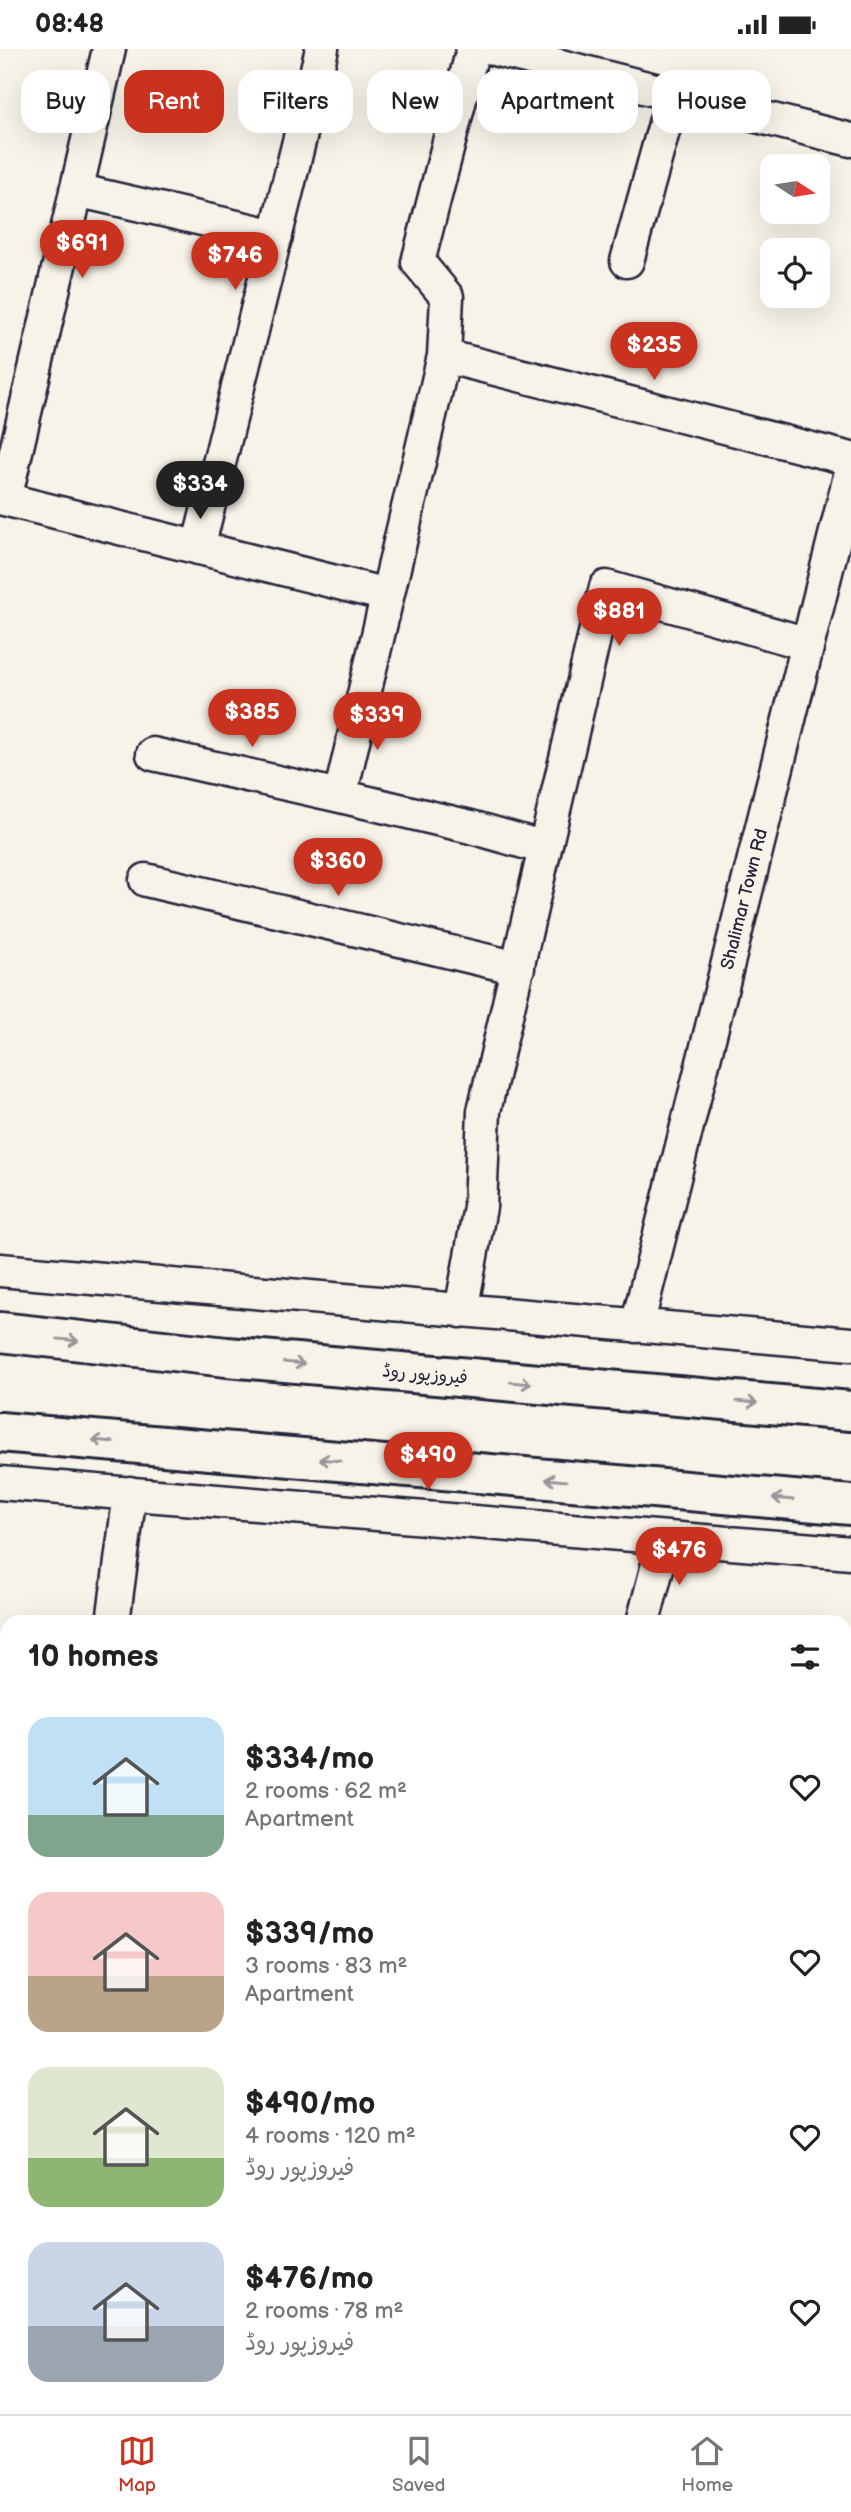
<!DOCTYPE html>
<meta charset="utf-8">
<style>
body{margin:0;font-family:"Balsamiq Sans","Playpen Sans Arabic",sans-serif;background:#f6f6f6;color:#222;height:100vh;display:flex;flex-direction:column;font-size:26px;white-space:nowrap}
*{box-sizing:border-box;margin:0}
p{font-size:23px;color:#767676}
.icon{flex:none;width:38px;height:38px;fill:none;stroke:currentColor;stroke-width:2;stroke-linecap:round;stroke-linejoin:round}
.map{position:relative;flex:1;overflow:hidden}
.sheet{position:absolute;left:0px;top:1566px;width:852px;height:800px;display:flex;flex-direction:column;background:#fff;border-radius:21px 21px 0 0;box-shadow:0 7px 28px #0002}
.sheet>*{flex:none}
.top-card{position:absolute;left:21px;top:21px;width:810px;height:63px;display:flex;gap:14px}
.needle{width:46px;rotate:102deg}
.buttons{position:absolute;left:760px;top:105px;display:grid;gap:14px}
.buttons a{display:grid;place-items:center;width:70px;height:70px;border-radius:14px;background:#fff;box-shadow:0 7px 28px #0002;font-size:35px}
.price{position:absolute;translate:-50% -60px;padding:0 16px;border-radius:24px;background:#c8321e;color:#fff;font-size:23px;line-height:46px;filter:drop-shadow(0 2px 4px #0008)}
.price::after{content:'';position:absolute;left:50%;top:42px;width:21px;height:16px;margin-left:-10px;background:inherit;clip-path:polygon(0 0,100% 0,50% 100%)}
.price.active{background:#222;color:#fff}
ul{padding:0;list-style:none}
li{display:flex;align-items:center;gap:21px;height:175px;padding:0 28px}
li span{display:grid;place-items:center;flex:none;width:196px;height:140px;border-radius:21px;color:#555}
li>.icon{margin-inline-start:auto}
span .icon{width:84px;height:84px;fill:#fffc;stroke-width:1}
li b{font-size:30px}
h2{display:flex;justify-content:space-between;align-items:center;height:84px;padding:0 28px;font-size:30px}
.tag{padding:0 24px;border-radius:21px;background:#fff;box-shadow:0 7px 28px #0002;font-size:24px;line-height:63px}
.tag.active{background:#c8321e;color:#fff}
.status{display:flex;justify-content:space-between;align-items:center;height:49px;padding:0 35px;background:#fff;direction:ltr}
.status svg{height:19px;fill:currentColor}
.tab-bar{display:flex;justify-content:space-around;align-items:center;height:98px;border-top:2px solid #e0e0e0;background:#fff;font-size:19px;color:#767676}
.tab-bar a{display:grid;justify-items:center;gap:4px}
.tab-bar .active{color:#c8321e}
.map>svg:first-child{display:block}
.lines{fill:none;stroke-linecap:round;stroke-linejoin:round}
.street-casing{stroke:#22223b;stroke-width:37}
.highway-casing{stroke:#22223b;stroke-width:44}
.street{stroke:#f7f3e8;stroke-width:32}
.highway{stroke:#f7f3e8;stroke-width:38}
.oneway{stroke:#97959a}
.labels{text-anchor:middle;stroke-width:6;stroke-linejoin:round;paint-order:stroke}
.street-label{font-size:18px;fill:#22223b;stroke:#f7f3e8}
</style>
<div class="status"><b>08:48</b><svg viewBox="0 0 49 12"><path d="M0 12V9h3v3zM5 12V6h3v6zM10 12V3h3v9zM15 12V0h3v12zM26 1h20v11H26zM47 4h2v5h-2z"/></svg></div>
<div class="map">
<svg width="851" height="2365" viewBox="0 0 851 2365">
<rect width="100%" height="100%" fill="#f7f3e8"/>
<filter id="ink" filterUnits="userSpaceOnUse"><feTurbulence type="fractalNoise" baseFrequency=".0143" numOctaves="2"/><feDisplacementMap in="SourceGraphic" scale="14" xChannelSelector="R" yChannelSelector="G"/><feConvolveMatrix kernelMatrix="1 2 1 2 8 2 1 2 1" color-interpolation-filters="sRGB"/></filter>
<g filter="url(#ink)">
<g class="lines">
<g class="street-casing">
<path id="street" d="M494 0 851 91
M76 141 276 187
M627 212 673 46
M444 307 851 410
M0 449 387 546
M5 450 109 0
M198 499 322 0
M153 705 340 747
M545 799 606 538 808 595
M146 831 518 919
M0 1221 851 1295
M461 1262 480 1158 484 1062 545 799 471 778 340 747 444 307 447 248 418 213 473 0
M637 1277 851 423
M0 1434 851 1504
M113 1573 130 1444
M643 1573 665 1489
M0 1674 7 1675
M845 2040 851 2041
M845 2207 851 2208
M0 2210 7 2183
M24 2359 52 2365
M738 2359 763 2365
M117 2365 118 2359
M243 2365 245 2359
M439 2365 441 2359"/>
</g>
<g class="highway-casing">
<path id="highway" d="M0 1283 227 1308 851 1362
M0 1383 851 1456"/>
</g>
<use href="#street" class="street"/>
<use href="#highway" class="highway"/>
</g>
<defs><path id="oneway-shaft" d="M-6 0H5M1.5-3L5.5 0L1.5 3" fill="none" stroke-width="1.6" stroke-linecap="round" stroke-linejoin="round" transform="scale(1.75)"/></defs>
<g class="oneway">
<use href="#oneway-shaft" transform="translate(68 1291) rotate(6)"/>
<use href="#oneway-shaft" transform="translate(294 1314) rotate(5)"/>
<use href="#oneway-shaft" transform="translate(521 1334) rotate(5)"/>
<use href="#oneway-shaft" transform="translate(747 1353) rotate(5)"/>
<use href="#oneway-shaft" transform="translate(103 1392) rotate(-175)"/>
<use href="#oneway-shaft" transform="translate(330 1411) rotate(-175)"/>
<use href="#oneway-shaft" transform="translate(556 1431) rotate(-175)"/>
<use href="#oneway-shaft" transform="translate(783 1450) rotate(-175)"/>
</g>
</g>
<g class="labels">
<g class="street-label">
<text transform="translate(744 850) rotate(-76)" y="6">Shalimar Town Rd</text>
<text transform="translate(425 1325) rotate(5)" y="6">فیروزپور روڈ</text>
</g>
</g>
</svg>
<div class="buttons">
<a><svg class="needle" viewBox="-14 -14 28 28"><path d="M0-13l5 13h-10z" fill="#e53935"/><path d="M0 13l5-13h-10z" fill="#767676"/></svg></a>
<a><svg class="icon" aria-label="locate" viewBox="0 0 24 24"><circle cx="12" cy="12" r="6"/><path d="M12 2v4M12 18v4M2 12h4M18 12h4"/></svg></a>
</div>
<b class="price" style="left:82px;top:231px">$691</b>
<b class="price" style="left:235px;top:243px">$746</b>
<b class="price" style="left:654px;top:333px">$235</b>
<b class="price active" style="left:200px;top:472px">$334</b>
<b class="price" style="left:619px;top:599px">$881</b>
<b class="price" style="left:252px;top:700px">$385</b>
<b class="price" style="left:377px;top:703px">$339</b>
<b class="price" style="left:338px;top:849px">$360</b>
<b class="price" style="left:428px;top:1443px">$490</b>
<b class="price" style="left:679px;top:1538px">$476</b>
<div class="top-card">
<a class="tag">Buy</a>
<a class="tag active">Rent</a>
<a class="tag">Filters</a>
<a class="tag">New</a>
<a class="tag">Apartment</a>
<a class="tag">House</a>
</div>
<section class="sheet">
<h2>10 homes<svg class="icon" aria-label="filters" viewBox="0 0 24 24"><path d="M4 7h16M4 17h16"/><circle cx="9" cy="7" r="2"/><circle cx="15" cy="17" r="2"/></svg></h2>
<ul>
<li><span style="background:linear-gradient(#bfe0f5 70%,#7fa58c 0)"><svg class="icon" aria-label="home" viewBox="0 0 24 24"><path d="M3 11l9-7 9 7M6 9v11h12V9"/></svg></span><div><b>$334/mo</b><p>2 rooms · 62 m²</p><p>Apartment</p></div><svg class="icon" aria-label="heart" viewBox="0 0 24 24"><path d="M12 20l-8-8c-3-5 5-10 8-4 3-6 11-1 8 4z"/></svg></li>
<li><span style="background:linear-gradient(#f6c9c9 60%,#b9a48a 0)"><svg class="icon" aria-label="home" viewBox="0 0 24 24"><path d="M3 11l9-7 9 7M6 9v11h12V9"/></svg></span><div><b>$339/mo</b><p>3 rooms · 83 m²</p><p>Apartment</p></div><svg class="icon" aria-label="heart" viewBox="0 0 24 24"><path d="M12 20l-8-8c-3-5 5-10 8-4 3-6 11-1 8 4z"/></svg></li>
<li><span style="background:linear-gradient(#dfe7d0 65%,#8fb573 0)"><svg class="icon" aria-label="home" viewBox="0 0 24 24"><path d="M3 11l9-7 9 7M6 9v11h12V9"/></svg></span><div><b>$490/mo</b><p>4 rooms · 120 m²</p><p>فیروزپور روڈ</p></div><svg class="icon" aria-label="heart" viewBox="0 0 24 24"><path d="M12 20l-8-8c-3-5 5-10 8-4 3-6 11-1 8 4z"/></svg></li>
<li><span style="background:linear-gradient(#c9d6e8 60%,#9aa5b1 0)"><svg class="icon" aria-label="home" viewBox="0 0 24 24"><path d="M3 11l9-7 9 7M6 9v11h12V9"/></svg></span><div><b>$476/mo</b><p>2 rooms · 78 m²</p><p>فیروزپور روڈ</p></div><svg class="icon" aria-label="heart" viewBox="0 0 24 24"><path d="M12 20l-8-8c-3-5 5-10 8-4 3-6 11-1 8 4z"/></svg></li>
</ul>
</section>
</div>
<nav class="tab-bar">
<a class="active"><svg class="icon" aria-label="map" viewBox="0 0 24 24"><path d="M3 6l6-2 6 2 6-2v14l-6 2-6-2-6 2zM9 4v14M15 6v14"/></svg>Map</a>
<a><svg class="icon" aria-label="saved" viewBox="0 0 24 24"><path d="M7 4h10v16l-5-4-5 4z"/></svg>Saved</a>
<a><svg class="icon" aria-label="home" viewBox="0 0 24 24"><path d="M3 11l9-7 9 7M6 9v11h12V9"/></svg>Home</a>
</nav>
